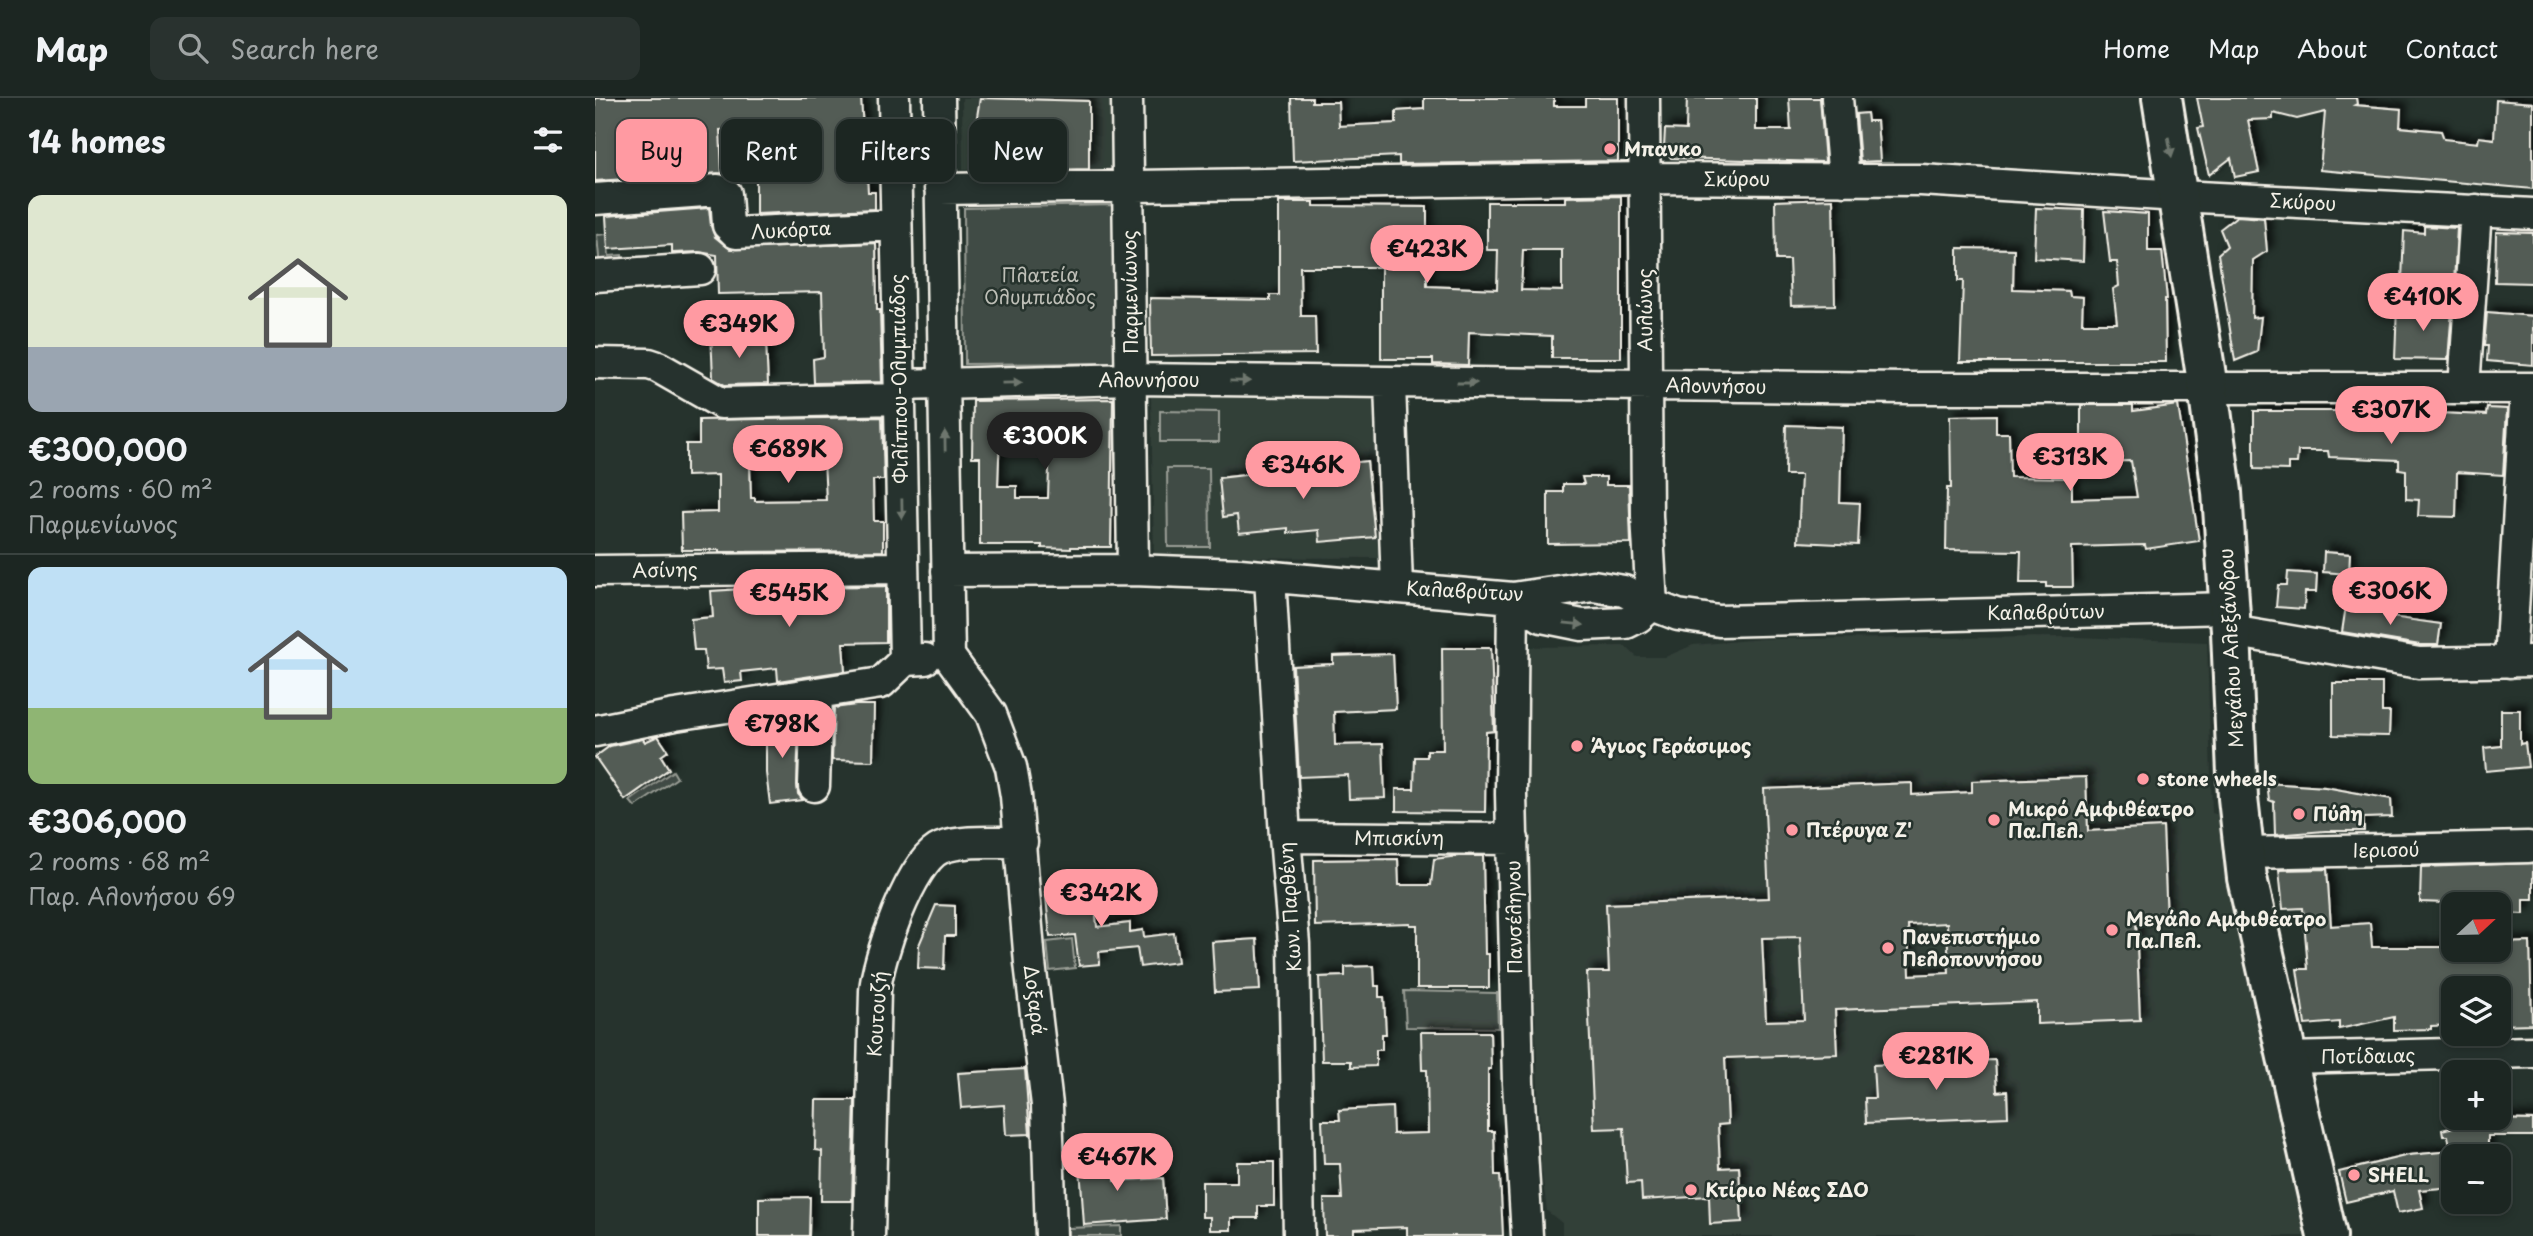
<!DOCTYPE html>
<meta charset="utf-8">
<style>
body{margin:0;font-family:"Playpen Sans",sans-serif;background:#29322f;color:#f1f3f6;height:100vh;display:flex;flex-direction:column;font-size:26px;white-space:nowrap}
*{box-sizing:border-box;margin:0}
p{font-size:23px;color:#a0a5a5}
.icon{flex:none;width:38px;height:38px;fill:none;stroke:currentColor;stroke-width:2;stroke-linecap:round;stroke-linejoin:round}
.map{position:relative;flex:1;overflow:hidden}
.details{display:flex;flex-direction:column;background:#1c2622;width:595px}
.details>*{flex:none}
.banner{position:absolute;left:21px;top:21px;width:665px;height:63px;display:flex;gap:14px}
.needle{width:46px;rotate:68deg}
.tools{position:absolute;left:1846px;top:794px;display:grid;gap:14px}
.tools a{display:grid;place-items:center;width:70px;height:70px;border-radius:14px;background:#1c2622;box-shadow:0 4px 10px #0003,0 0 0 2px #3a4340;font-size:35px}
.price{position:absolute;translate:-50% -60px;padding:0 16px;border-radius:24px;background:#ff9aa2;color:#111;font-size:23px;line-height:46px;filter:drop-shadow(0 2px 4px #0008)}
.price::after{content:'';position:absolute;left:50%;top:42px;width:21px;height:16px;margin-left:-10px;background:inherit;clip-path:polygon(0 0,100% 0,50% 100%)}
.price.selected{background:#222;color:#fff}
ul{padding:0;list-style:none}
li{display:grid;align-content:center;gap:14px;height:371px;padding:0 28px}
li+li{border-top:2px solid #3a4340}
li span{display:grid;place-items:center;height:217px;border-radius:14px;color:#555}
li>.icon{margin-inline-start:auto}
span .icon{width:126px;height:126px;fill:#fffc;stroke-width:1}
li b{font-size:30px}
h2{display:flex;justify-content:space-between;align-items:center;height:84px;padding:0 28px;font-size:30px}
.chip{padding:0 24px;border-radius:14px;background:#1c2622;box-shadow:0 4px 10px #0003,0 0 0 2px #3a4340;font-size:24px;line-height:63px}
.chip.selected{background:#ff9aa2;color:#111}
header{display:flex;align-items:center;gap:42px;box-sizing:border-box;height:98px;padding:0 35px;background:#1c2622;border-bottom:2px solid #3a4340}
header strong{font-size:33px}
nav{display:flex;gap:38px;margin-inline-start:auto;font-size:24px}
.search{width:490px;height:63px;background:#29322f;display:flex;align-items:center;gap:18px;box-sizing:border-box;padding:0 24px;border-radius:14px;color:#a0a5a5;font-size:26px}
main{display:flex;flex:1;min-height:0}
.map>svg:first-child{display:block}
.built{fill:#333f39}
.green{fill:#414b45;stroke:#9a9e96;stroke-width:2}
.building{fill:#525c55;stroke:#f4f1e8;stroke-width:2;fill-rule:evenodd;filter:url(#shadow)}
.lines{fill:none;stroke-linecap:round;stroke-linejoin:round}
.minor-casing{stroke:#f4f1e8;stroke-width:35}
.major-casing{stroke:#f4f1e8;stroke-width:44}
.minor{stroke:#26332d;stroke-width:30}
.major{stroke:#26332d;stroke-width:38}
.oneway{fill:#6e766e}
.poi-dot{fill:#ff9aa2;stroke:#26332d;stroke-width:2.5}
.labels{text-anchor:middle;stroke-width:5;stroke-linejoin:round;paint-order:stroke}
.poi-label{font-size:19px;font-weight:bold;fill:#f4f1e8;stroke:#26332d;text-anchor:start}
.street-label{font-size:19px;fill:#f4f1e8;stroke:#26332d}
.park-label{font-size:19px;fill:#bebfb7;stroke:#26332d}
</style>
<header>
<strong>Map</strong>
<div class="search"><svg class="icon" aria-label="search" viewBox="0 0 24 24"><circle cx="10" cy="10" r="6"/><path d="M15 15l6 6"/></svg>Search here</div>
<nav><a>Home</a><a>Map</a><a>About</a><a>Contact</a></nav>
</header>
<main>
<section class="details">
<h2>14 homes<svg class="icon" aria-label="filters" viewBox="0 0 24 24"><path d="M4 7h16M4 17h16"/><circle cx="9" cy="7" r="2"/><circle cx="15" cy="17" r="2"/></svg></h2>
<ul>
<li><span style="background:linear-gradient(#dfe7d0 70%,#9aa5b1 0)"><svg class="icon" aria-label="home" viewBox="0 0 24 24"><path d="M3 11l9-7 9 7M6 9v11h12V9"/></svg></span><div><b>€300,000</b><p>2 rooms · 60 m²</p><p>Παρμενίωνος</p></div></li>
<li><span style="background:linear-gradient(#bfe0f5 65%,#8fb573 0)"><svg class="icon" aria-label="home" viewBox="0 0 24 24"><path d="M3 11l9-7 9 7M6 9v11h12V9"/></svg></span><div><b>€306,000</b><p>2 rooms · 68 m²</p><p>Παρ. Αλονήσου 69</p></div></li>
</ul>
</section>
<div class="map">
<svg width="1938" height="1138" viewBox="0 0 1938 1138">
<defs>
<filter id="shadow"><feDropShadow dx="6" dy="-6" stdDeviation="3.5" flood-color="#0009"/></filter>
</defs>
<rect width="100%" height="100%" fill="#26332d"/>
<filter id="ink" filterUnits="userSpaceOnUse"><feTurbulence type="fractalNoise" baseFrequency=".0143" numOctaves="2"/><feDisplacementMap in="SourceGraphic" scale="14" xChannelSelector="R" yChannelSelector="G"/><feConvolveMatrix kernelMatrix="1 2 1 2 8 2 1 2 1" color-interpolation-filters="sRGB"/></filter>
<g filter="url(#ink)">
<path class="built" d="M367 0H522V71L368 72Z
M556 299 782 300 787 460 559 459Z
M1481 539 1612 544 1617 715 1631 719 1643 830 1655 870 1716 1138H967V1125L952 1113 946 1067 933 729 932 549 1030 548 1042 559H1070L1098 547 1167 541Z"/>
<path class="green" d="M518 107 522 265 370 266 369 110Z
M12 136 14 158 27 157 28 167 5 170 2 137Z
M565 313 624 314V344H565Z
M572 370H614L615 449H573Z
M78 673 82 680 40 709 35 703Z
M477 841 480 870 455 873 452 844Z
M809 893 902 895 903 930 811 929Z
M526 1128V1138H473V1130Z"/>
<path class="building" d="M0 0H266L269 48 261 49 262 79H272L273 94H280V111L161 116V30L125 32 127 75 0 83Z
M385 0 494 3V71L449 72V68L376 56Z
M696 0H717V4H743L744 28 801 25V13L829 11V0H959V8H990V0H1023V63L804 66V58L698 63Z
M1092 0H1161V32H1196L1194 0H1225L1230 64 1076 60 1069 50 1070 31 1091 32Z
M1602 0H1761L1762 6 1760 7 1806 11 1805 29 1846 33 1849 41 1883 45 1884 39 1899 41 1901 2 1938 5V91L1725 72 1730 14 1702 21 1678 15V21L1653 22 1664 74 1640 79 1636 60 1614 77 1603 30 1608 29Z
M1272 15 1273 23H1282L1285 63 1265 64 1261 16Z
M1026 98V260H957V238L874 234 873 267 838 266V261H786V169H705L706 218H720L721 256 556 258 555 200 675 202V197H684V104H719V108L832 109V188L902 191 903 152H892V104H970V99ZM928 152H967V193L926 192Z
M1238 101 1240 207 1196 208 1194 162H1181L1180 103Z
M114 110 116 128 120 139 135 151 281 145 282 212H285L287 284 219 285 218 261 229 259 227 194 123 196 122 157 104 154 77 155V147L13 151 11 118Z
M1441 110 1489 112 1488 163 1439 160Z
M1509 113 1553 116V153H1567L1572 201H1570L1571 264H1365L1368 183H1363V150L1419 151 1418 191 1474 193 1475 198 1488 199 1487 225H1522L1518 191 1524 188 1522 164H1515Z
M1642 118 1669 120 1672 153 1658 162 1657 220 1666 219 1662 254 1640 263 1623 156 1632 148 1625 131Z
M1829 128 1862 130 1859 184 1807 183 1809 133 1829 135Z
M1901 134 1938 135V185L1900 184Z
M1802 206 1857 211 1853 262 1800 261Z
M1892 214 1938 218V267L1892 263 1893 248H1889Z
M144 234 145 244 171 243 173 286 130 287 118 280 116 235Z
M518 301 516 449H476V451L447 450V447H385V359H377L378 303ZM405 333 437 334V339L455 340 453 400H422V388H403Z
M1486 307H1538V313L1583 307 1604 443 1551 451 1550 447 1477 449 1478 489H1451V485H1425L1426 453 1351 452 1352 390H1356L1355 318 1401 317V335H1414L1415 379 1477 380V401L1542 399 1536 363 1486 364Z
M1892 310 1912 311 1908 377 1862 374 1861 419 1823 418 1824 402 1811 401V372L1804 371V362L1734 359 1733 353H1703L1702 365H1693V372L1659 371V313H1792L1891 317Z
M287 319 289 382H278L279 423H288V453L124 454V452H87L86 415 123 414V377L91 378V346H104V322ZM229 362 231 402 160 403V400H156L155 366Z
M1191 327 1247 329 1245 404 1265 405 1263 447 1203 444 1206 377H1190Z
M772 363 780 439 725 444 724 432 693 435V430L644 435 642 417 628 419 624 380Z
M987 379H1011V387H1034L1036 445 953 446V394H968V386H989Z
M1729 454 1755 456 1754 476 1728 474Z
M1693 474 1722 476 1721 494H1710L1709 511 1681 509 1683 487H1692Z
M291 488V544L248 545 250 573 183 583 182 570 146 574 147 583 129 585 127 571 111 572 109 552H99L96 521 118 519 116 493 182 489Z
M1751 508 1790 514 1789 518 1846 526 1843 547H1825L1747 534Z
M847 550H896L899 633 891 634 890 714 801 713V691H819L820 659H832V652H848Z
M798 556 801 611 739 614 740 647 788 646 790 700 754 701 753 677 704 679 698 568 738 566V558Z
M1738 585H1787V614H1795L1794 638 1738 637Z
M261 607H279L278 663 237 662 239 610Z
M1906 612H1925V646L1930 645 1933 669 1891 673 1889 650 1906 648Z
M204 621 202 687 203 696 208 702 175 706 171 675V622Z
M63 638 73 653 66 658 74 671 30 702 0 659 15 648 48 641 50 644Z
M1491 679 1493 733 1568 729 1572 822 1541 823 1545 922 1442 926V904L1240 912 1242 956 1130 960 1133 1026 1123 1027 1125 1070 1144 1069 1147 1124 1115 1126 1114 1098 1047 1102 1046 1084 1032 1085 1029 1030 999 1031 992 874H1014L1011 806 1174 800 1169 691 1317 685V697L1377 694V683ZM1352 825 1354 875 1315 877 1313 827ZM1205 839 1209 922 1171 923 1167 840Z
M1672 685 1730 689 1796 701 1797 719 1769 720V733H1730L1680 737 1679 704 1674 702Z
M864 758H888L890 856H894V890H822V827H815V825L720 828 719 762 803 761 804 787H836L839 761Z
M1938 765V801H1929V816L1904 815V807L1825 804 1826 769Z
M1732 771 1736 828 1775 825 1777 849H1858V852H1904V845L1935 844 1937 926 1904 927V891H1858V927L1836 928V931L1799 932V919L1744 931V924L1710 927 1702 871H1713L1708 810 1688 811 1684 772Z
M498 785 502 829 535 825V834L548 832 549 839 579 835 583 864 545 869 542 850 504 854 505 866 484 868 480 837 455 839 450 789Z
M341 807 360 808V838H350L349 871 323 870 324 847Z
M662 841 665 892 620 894 617 844Z
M779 868 780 888H784V899H789L791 936H787V952H781V968L756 969V963H727L724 879 750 878V869Z
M826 934H895L896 971H893V1033H899L900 1077H905L908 1138H812V1129L759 1131V1138H730L729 1101H747L745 1066H729L727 1022H745L744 1012 797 1009 798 1036 833 1035 832 972H827Z
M1400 962 1402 994 1412 993 1413 1019 1271 1025 1270 1000H1280L1278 967Z
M430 971 435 1036 411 1037 409 1007 366 1010 363 975Z
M221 1002H260L257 1103H226L227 1053 220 1052Z
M1892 1021 1938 1022V1038H1893V1059H1858V1089L1824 1092 1828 1110 1803 1115 1798 1093 1751 1104 1744 1074 1814 1057 1856 1053 1853 1038H1848L1847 1032Z
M518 1051 520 1083 568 1080 571 1121 489 1127 484 1054Z
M642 1064H679V1108H663V1120H636V1132H615V1119H607V1084H642Z
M215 1099 214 1138H164V1100Z"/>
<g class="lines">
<g class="minor-casing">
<path id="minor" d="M299 0 310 562
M344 0 354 558
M532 0 538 472
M1049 0 1052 418 1057 507
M1242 0 1249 82
M345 91 1050 80 1326 82 1584 98 1938 116
M0 101 123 92 131 96 133 127 141 135 300 127
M0 178 105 171
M0 265 54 266 63 269 126 305 305 301
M795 285 802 489
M305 287 537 281 1313 290H1938
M1869 290 1881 112
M0 473 308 470
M352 473 538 472 645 476 918 500 998 488 1029 493 1057 507 1083 517 1124 523 1635 510
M675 479 690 739 699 846 704 1138
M918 500 916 696 923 985 932 1138
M918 500 947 519 987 527 1031 525 1043 519 1057 507
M1636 533 1824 565 1938 563
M354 558 396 616 416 669 421 698 435 865 452 1007 456 1138
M1915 564 1931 290
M0 633 80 617 286 585 310 562 330 561
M219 688 222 595
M690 739 918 741
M1648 755 1933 749
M1691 960 1938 954
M274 1138 280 893C282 862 316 762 346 750 370 741 402 745 427 744"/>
</g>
<g class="major-casing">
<path id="major" d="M1567 0 1613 290 1627 394 1636 533 1643 700 1652 780 1732 1138"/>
</g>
<use href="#minor" class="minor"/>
<use href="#major" class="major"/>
</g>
<defs><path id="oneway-solid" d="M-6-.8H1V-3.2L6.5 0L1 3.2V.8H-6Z" transform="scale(1.75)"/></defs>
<g class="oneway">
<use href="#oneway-solid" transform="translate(1575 49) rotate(80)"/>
<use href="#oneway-solid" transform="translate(645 283) rotate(1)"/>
<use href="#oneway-solid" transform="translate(417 285) rotate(-1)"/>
<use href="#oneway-solid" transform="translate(872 285)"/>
<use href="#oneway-solid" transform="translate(350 343) rotate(-91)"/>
<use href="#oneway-solid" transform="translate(307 411) rotate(89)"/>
<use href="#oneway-solid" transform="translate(979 526) rotate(6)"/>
</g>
</g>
<g class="poi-dot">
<circle cx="1015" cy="51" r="7"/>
<circle cx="982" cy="648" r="7"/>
<circle cx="1548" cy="681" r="7"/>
<circle cx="1704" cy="716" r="7"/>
<circle cx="1399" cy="722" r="7"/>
<circle cx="1197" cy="732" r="7"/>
<circle cx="1517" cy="832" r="7"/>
<circle cx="1293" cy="850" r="7"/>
<circle cx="1759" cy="1077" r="7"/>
<circle cx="1096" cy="1092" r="7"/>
</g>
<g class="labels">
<g class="poi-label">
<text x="1029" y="58">Μπανκο</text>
<text x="996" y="655">Άγιος Γεράσιμος</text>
<text x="1562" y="688">stone wheels</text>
<text x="1413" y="718">Μικρό Αμφιθέατρο<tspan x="1413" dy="22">Πα.Πελ.</tspan></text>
<text x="1718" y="723">Πύλη</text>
<text x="1211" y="739">Πτέρυγα Ζ'</text>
<text x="1531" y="828">Μεγάλο Αμφιθέατρο<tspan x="1531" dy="22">Πα.Πελ.</tspan></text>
<text x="1307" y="846">Πανεπιστήμιο<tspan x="1307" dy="22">Πελοποννήσου</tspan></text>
<text x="1773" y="1084">SHELL</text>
<text x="1110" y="1099">Κτίριο Νέας ΣΔΟ</text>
</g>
<g class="street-label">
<text x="1142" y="88">Σκύρου</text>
<text transform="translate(1708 104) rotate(3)" y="7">Σκύρου</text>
<text transform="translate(196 132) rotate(-3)" y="7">Λυκόρτα</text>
<text transform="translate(535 194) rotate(-91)" y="7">Παρμενίωνος</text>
<text transform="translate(1050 212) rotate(-90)" y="7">Αυλώνος</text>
<text transform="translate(304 281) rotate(-91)" y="7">Φιλίππου-Ολυμπιάδος</text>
<text x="554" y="289">Αλοννήσου</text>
<text transform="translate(1121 288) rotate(1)" y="7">Αλοννήσου</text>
<text transform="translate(70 472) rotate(-1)" y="7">Ασίνης</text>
<text transform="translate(870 493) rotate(3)" y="7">Καλαβρύτων</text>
<text transform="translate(1451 514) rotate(-1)" y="7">Καλαβρύτων</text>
<text transform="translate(1636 550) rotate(-93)" y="7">Μεγάλου Αλεξάνδρου</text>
<text x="804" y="747">Μπισκίνη</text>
<text transform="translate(1791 752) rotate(-1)" y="7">Ιερισού</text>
<text transform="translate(695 809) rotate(-94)" y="7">Κων. Παρθένη</text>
<text transform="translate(919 819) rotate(-91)" y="7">Πανσέληνου</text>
<text transform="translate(440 902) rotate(83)" y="7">Δοξαρά</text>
<text transform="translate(282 916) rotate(-86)" y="7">Κουτουζή</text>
<text transform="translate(1773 958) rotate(-1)" y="7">Ποτίδαιας</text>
</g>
<g class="park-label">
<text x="445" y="184">Πλατεία<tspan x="445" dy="22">Ολυμπιάδος</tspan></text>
</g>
</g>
</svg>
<div class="tools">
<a><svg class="needle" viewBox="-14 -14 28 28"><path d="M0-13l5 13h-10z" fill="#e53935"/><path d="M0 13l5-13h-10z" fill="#a0a5a5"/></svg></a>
<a><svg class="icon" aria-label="layers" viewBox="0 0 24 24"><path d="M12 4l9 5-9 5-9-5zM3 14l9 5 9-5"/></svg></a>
<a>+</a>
<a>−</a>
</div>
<b class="price" style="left:832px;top:187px">€423K</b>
<b class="price" style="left:1828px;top:235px">€410K</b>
<b class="price" style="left:144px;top:262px">€349K</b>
<b class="price" style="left:1796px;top:348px">€307K</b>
<b class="price selected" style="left:450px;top:374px">€300K</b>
<b class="price" style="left:193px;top:387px">€689K</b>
<b class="price" style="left:1475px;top:395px">€313K</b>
<b class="price" style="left:708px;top:403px">€346K</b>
<b class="price" style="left:1795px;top:529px">€306K</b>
<b class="price" style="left:194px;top:531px">€545K</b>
<b class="price" style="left:187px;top:662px">€798K</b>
<b class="price" style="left:506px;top:831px">€342K</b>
<b class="price" style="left:1341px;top:994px">€281K</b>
<b class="price" style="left:522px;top:1095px">€467K</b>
<div class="banner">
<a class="chip selected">Buy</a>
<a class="chip">Rent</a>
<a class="chip">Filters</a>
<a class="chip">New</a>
</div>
</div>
</main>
